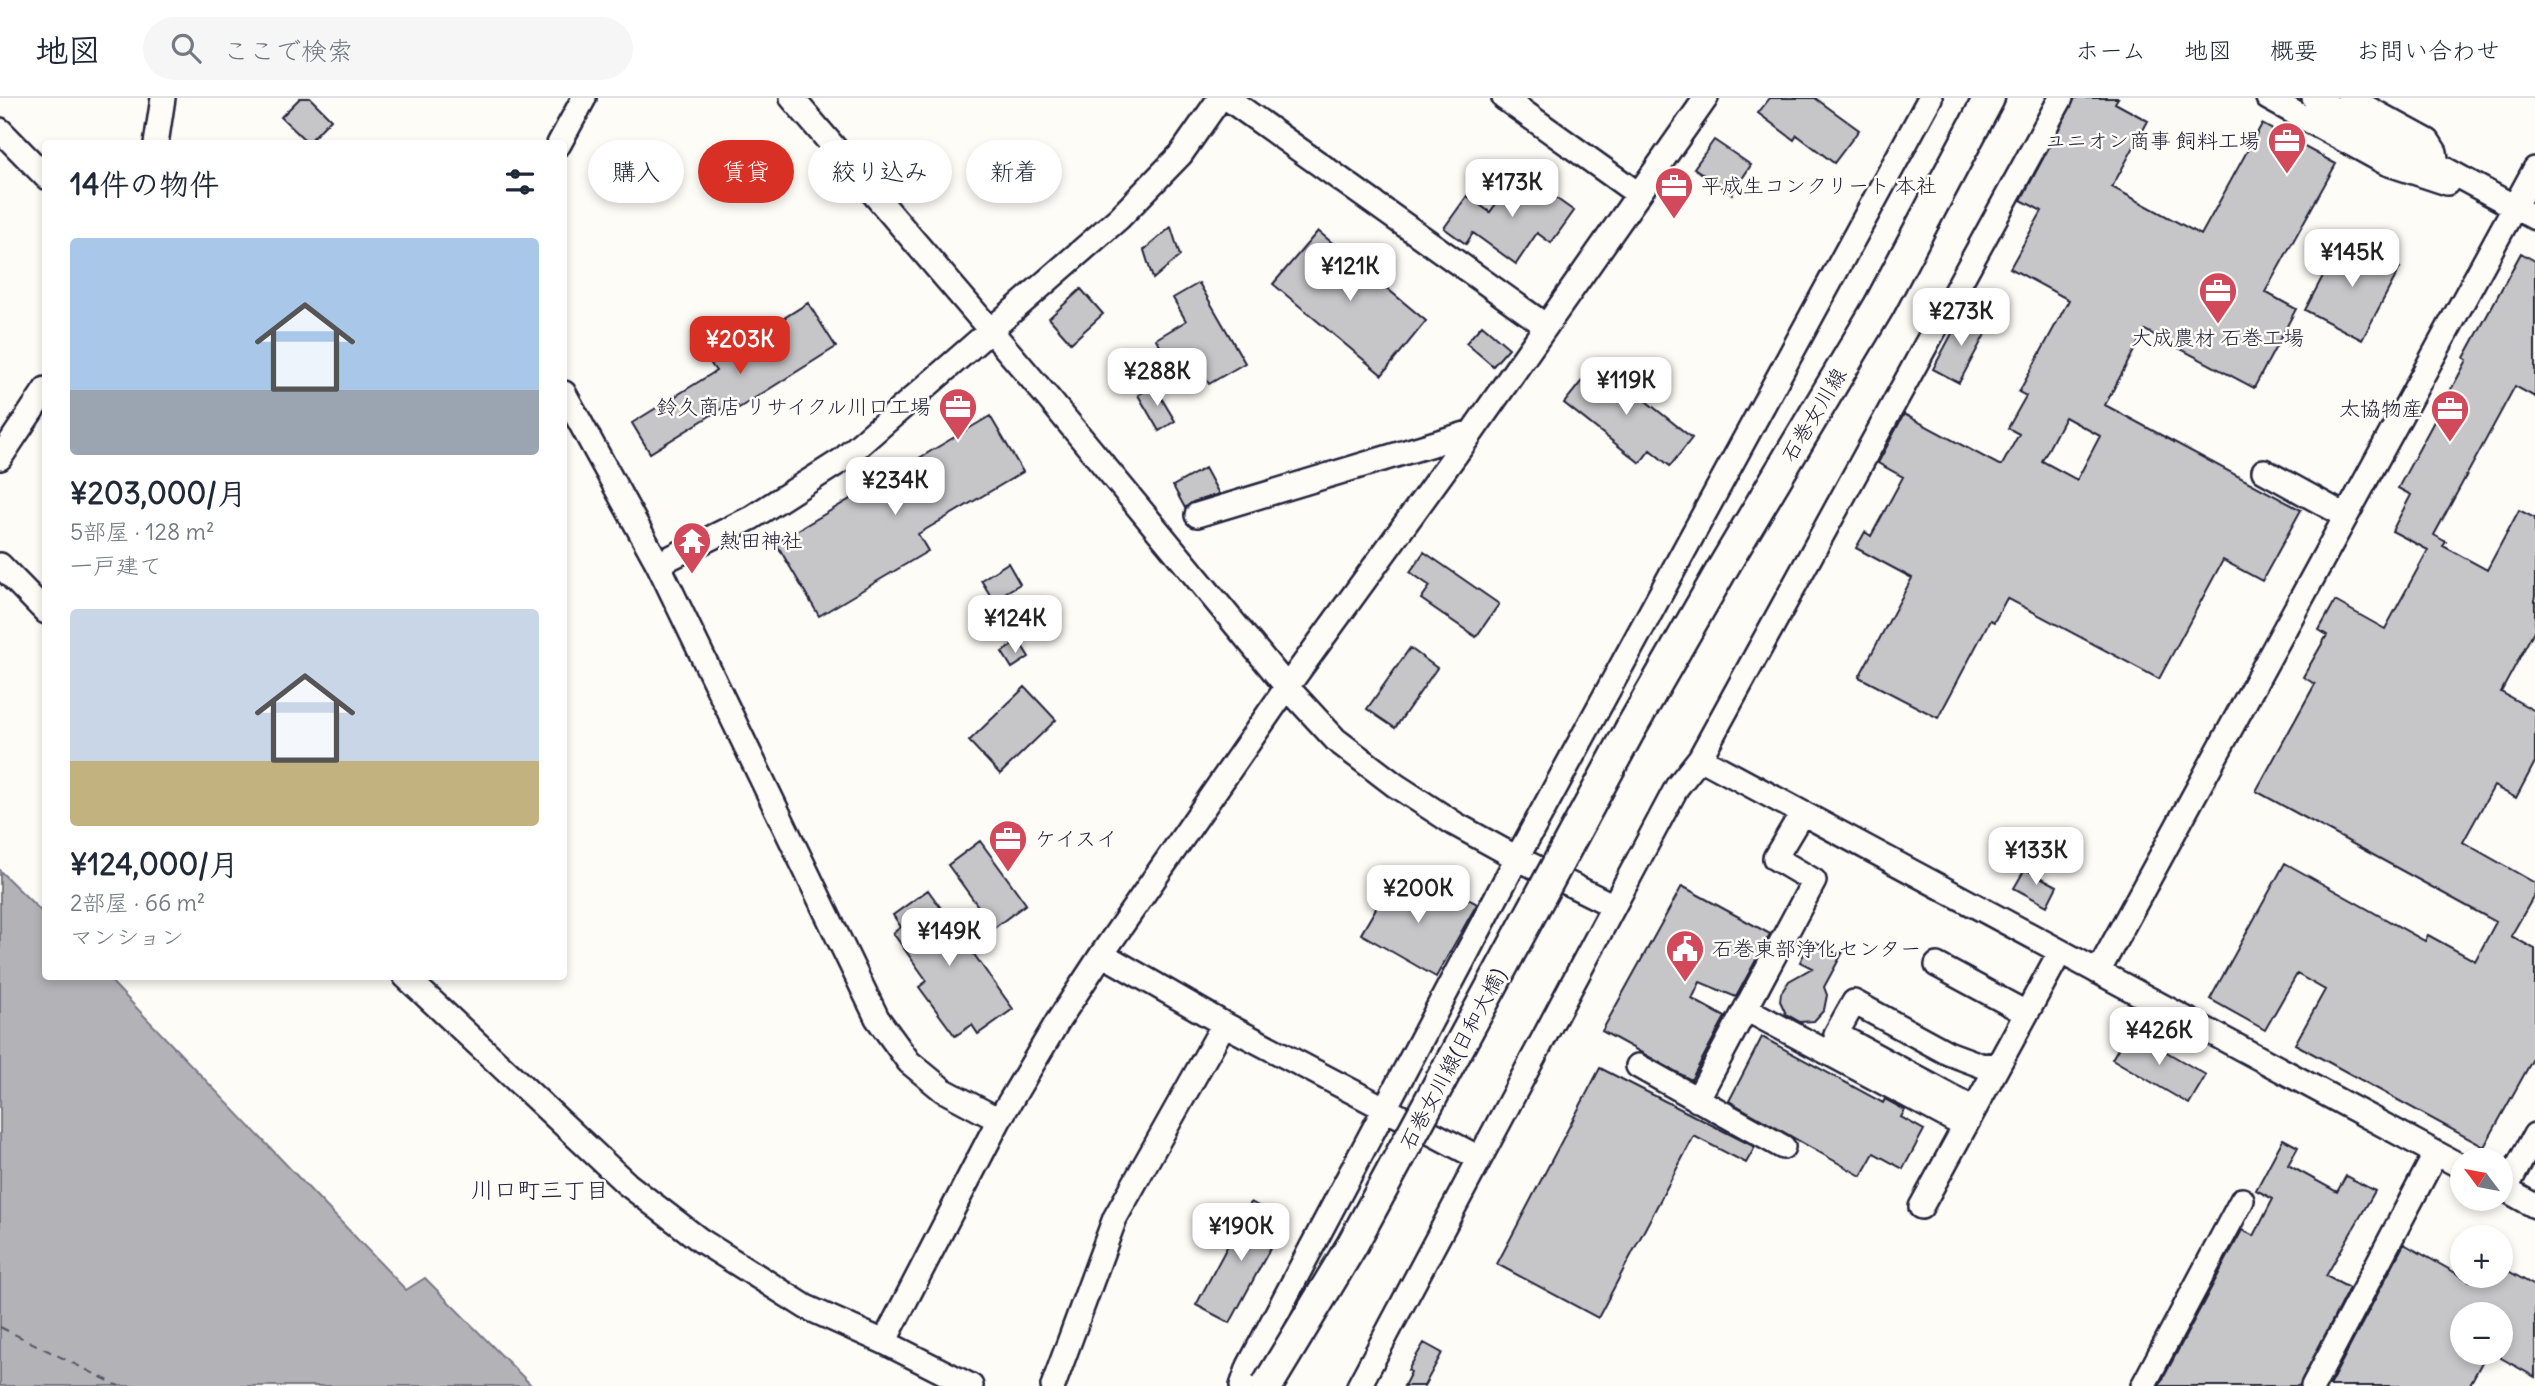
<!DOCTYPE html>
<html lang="ja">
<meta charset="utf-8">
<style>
body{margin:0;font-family:Delius,"Klee One",sans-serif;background:#f6f6f7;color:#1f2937;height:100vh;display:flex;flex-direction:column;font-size:26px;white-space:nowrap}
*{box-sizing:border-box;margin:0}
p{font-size:23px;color:#747a83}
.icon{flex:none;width:38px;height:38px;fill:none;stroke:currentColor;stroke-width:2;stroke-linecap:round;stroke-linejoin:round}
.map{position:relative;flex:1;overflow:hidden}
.drawer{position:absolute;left:42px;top:42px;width:525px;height:840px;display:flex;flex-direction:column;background:#fff;border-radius:7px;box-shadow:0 4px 10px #0003}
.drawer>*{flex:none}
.top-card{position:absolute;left:588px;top:42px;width:665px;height:63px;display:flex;gap:14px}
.needle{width:46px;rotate:302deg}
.tools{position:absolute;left:2450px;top:1050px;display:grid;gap:14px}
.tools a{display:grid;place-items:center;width:63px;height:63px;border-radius:50%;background:#fff;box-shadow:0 4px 10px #0003;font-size:35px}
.price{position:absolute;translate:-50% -60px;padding:0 16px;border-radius:14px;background:#fff;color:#222;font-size:23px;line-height:46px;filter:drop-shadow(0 2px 4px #0008)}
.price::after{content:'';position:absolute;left:50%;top:42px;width:21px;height:16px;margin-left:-10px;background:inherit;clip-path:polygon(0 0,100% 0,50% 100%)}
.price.on{background:#d93025;color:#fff}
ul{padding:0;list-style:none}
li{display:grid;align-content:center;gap:14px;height:371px;padding:0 28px}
li span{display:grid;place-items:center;height:217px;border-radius:7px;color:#555}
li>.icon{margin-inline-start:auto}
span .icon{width:126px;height:126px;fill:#fffc;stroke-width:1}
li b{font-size:30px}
h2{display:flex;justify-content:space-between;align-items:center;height:84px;padding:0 28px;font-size:30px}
.chip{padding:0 24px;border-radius:32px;background:#fff;box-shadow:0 4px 10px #0003;font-size:24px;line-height:63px}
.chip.on{background:#d93025;color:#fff}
header{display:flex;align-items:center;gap:42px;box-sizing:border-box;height:98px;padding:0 35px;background:#fff;border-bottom:2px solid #e0e1e3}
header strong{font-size:33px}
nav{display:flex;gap:38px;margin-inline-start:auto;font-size:24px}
.search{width:490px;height:63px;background:#f6f6f7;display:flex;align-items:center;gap:18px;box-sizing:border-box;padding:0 24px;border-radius:38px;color:#747a83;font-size:26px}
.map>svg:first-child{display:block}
.water{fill:#b2b2b7;stroke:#787885;stroke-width:2}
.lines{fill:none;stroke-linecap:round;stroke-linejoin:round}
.ferry{stroke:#545466;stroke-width:2;stroke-dasharray:9 7;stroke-linecap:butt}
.building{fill:#c6c6c8;stroke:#22223b;stroke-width:2;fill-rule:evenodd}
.minor-casing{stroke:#22223b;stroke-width:28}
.major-casing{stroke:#22223b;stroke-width:35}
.minor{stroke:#fdfcf7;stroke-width:23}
.major{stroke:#fdfcf7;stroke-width:30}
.major-bridge-casing{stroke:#22223b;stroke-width:35;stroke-linecap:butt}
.major-bridge{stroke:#fdfcf7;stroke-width:30}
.labels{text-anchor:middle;stroke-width:5;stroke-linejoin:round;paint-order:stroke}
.poi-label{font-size:21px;fill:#22223b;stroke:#fdfcf7;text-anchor:start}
.street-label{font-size:21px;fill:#22223b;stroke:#fdfcf7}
.neighbourhood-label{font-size:23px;fill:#22223b;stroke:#fdfcf7}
</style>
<header>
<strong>地図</strong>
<div class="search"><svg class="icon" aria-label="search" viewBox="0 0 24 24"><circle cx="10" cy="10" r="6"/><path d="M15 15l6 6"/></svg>ここで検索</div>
<nav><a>ホーム</a><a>地図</a><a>概要</a><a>お問い合わせ</a></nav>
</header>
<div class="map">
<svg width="2535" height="1288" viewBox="0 0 2535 1288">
<rect width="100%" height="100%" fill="#fdfcf7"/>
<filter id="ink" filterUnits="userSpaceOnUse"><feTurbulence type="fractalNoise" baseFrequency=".0143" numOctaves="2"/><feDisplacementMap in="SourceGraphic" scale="14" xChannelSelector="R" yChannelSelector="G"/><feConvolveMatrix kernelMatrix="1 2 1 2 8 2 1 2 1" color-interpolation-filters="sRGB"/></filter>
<g filter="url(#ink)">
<path class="water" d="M0 773 45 817 46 878 107 879 406 1192 425 1180 532 1288H0Z"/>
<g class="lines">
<path class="ferry" d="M0 1229 119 1288"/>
</g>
<path class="building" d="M300 0H310L331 21 308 45 281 19Z
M1770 0H1815L1859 32 1834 65 1797 37 1794 42 1758 15Z
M2075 0H2118L2115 5 2148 23 2112 89 2201 137 2262 26 2336 66 2265 194 2296 211 2254 290 2145 232 2105 307 2301 412 2262 483 2223 462 2159 581 2007 500 1994 524 1990 522 1938 620 1859 579 1912 480 1856 450 1865 434 1871 438 1903 379 1878 365 1904 316 1999 367H2002L2019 336 2008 330 2026 298 2019 294 2069 202 2010 170 2042 113 2021 102ZM2065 319 2100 338 2077 382 2042 363Z
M1714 42 1751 67 1732 96 1694 70Z
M1519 74 1574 113 1551 145 1537 135 1516 166 1473 135 1466 146 1444 130 1467 98 1490 114Z
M1171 129 1180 158 1153 181 1144 152Z
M1318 133 1426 223 1382 277 1273 186Z
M2343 140 2400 170 2362 242 2305 212Z
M2521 155 2535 163V299L2515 288 2434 437 2446 444 2443 448 2487 472 2519 412 2535 420V531L2501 594 2535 613V664L2516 700 2494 688 2463 744 2535 785V796L2511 838 2535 851V957L2484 1049 2295 946 2325 892 2297 876 2265 932 2210 901 2285 765 2425 843 2428 837 2475 863 2496 824 2256 693 2315 586 2303 579 2327 537 2319 532 2335 503 2385 531 2428 452 2392 433 2411 397 2398 390 2467 262 2464 260Z
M1199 185 1245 265 1209 286 1192 257 1172 269 1156 241 1186 223 1173 200Z
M1081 191 1103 216 1071 245 1049 220Z
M808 205 836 249 739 310 734 303 650 355 632 325 716 273 711 266Z
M1963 215 1989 229 1959 285 1933 271Z
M1482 227 1509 250 1493 268 1466 245Z
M1597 264 1692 340 1670 368 1650 352 1640 365 1564 305Z
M1154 288 1175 323 1159 333 1138 297Z
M990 318 1023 374 918 436 928 453 819 518 776 445Z
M1205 370 1219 396 1193 404 1185 410 1173 388Z
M1424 454 1499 506 1476 539 1421 501 1430 488 1410 474Z
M1008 465 1020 486 993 502 981 482Z
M1019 543 1029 559 1012 570 1002 554Z
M1410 550 1437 570 1395 630 1367 611Z
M1025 589 1056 622 1000 676 969 643Z
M980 743 1026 806 994 830 948 767Z
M2025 771 2057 788 2047 808 2014 790Z
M1396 776 1454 809 1461 797 1477 806 1436 879 1361 836Z
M1682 788 1770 836 1736 899 1700 884 1692 901 1725 919 1691 982 1602 933Z
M928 792 1013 911 978 936 972 927 955 938 919 889 927 883 893 835 901 829 893 817Z
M1811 842 1837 856 1844 852 1824 889 1827 897 1824 912 1814 923 1800 924 1786 916 1780 903 1781 895 1789 883 1812 870 1800 864Z
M2129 932 2206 977 2189 1006 2112 961Z
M1762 939 1883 1005 1885 1001 1905 1012 1901 1019 1924 1032 1903 1071 1874 1055 1861 1078 1729 1003Z
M1600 970 1755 1049 1746 1065 1694 1038 1598 1220 1497 1166Z
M2283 1041 2298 1049 2288 1067 2337 1094 2346 1078 2375 1093 2326 1178 2349 1190 2299 1288H2159L2242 1132 2254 1138 2273 1101 2256 1092Z
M1251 1104 1285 1123 1230 1225 1196 1207Z
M2404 1146 2470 1183 2474 1178H2501V1169L2535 1188V1279L2501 1260V1216H2462V1255H2487L2469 1288H2329Z
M1424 1245 1442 1255 1424 1288H1404L1411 1274 1408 1272Z"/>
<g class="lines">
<g class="minor-casing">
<path id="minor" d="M792 0 1049 301 1287 589 1336 642 1395 687 1455 726 1517 760 1614 808
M1227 0 1546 228
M1504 0 1638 96
M2268 0 2386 65 2447 85
M2314 0 2535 120
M2349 0 2428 43 2435 54 2437 68
M0 32 46 79
M156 46 163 0
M559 46 584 0
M564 295 658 466 877 920 909 964 943 992 999 1022
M0 360 46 291
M2264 373 2346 418
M1197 417 1472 334
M658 466 751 420 842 362 1119 120 1181 56 1220 0
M0 467 46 514
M1700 660 2462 1069
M1102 856 1224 926 1479 1060
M1937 867 2026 915
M2098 874 2535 71
M405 878 627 1086 700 1142 806 1209 884 1244 971 1288
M1746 911 1965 1028
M1638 968 1783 1049
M1697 1002 1814 783 1775 760 1802 715
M1974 1011 1836 936 1854 904 1948 955 1983 968 1998 966
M2501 1089 2535 1108
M2505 1092 2535 1037
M1921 1109 2060 854
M884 1244 999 1022 1058 923 1102 856 1287 589 1472 334 1706 0
M1053 1288 1115 1120 1224 926
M1242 1288 1249 1268 1517 760 1930 0
M1359 1288 1677 689 1700 660 2061 0
M2143 1288 2242 1102
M2313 1288 2436 1055"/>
</g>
<g class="major-casing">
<path id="major" d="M1631 630 1721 473 1879 208 1989 0"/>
</g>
<use href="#minor" class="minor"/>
<use href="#major" class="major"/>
<g class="major-bridge-casing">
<path id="major-bridge" d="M1267 1288 1352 1147 1631 630"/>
</g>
<use href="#major-bridge" class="major-bridge"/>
</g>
</g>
<defs>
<g id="office-pin" transform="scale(2.0125)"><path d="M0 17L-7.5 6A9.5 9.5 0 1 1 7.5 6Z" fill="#d1495b" stroke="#fdfcf7"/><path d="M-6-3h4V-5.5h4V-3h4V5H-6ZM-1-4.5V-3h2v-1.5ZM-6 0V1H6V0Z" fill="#fff"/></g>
<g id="temple-pin" transform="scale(2.0125)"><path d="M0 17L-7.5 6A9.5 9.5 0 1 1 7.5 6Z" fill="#d1495b" stroke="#fdfcf7"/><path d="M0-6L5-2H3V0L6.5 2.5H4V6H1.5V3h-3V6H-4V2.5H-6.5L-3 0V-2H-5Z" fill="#fff"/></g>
<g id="civic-pin" transform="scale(2.0125)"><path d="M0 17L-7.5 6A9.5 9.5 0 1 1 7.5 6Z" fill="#d1495b" stroke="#fdfcf7"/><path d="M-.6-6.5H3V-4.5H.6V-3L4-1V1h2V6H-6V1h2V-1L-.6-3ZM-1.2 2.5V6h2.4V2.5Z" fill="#fff"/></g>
</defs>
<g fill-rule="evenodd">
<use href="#office-pin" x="2287" y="43"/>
<use href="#office-pin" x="1674" y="88"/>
<use href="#office-pin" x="2218" y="193"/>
<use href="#office-pin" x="958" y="309"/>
<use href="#office-pin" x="2450" y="311"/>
<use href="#temple-pin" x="692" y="443"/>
<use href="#office-pin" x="1008" y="741"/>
<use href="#civic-pin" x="1685" y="851"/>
</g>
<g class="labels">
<g class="poi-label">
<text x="2260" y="50" text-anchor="end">ユニオン商事 飼料工場</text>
<text x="1701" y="95">平成生コンクリート 本社</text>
<text x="2218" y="247" text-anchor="middle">大成農材 石巻工場</text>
<text x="931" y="316" text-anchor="end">鈴久商店 リサイクル川口工場</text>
<text x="2423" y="318" text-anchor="end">太協物産</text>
<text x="719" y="450">熱田神社</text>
<text x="1035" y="748">ケイスイ</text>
<text x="1712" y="858">石巻東部浄化センター</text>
</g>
<g class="street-label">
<text transform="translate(1814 317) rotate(-59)" y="7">石巻女川線</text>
<text transform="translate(1453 961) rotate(-62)" y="7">石巻女川線(日和大橋)</text>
</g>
<g class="neighbourhood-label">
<text x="540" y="1100">川口町三丁目</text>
</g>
</g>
</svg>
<div class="tools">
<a><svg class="needle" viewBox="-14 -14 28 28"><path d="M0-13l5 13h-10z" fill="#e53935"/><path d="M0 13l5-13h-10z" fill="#747a83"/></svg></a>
<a>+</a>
<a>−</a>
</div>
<b class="price" style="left:1512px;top:121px">¥173K</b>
<b class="price" style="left:2352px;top:191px">¥145K</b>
<b class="price" style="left:1350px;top:205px">¥121K</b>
<b class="price" style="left:1961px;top:250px">¥273K</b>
<b class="price on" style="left:740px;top:278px">¥203K</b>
<b class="price" style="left:1157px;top:310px">¥288K</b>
<b class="price" style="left:1626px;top:319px">¥119K</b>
<b class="price" style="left:895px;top:419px">¥234K</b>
<b class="price" style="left:1015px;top:557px">¥124K</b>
<b class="price" style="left:2036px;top:789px">¥133K</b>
<b class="price" style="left:1418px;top:827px">¥200K</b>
<b class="price" style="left:949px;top:870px">¥149K</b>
<b class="price" style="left:2159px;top:969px">¥426K</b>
<b class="price" style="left:1241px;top:1165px">¥190K</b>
<div class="top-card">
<a class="chip">購入</a>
<a class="chip on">賃貸</a>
<a class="chip">絞り込み</a>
<a class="chip">新着</a>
</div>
<section class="drawer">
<h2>14件の物件<svg class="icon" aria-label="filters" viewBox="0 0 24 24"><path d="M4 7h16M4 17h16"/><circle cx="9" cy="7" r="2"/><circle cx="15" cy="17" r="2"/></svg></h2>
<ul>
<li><span style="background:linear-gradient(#a9c7e8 70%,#9aa5b1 0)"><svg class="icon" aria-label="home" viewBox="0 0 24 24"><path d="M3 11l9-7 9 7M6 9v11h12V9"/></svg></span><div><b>¥203,000/月</b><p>5部屋 · 128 m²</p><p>一戸建て</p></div></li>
<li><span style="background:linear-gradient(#c9d6e8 70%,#c2b280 0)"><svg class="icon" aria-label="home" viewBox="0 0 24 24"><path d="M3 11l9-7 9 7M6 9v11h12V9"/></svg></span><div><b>¥124,000/月</b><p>2部屋 · 66 m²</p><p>マンション</p></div></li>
</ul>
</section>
</div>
